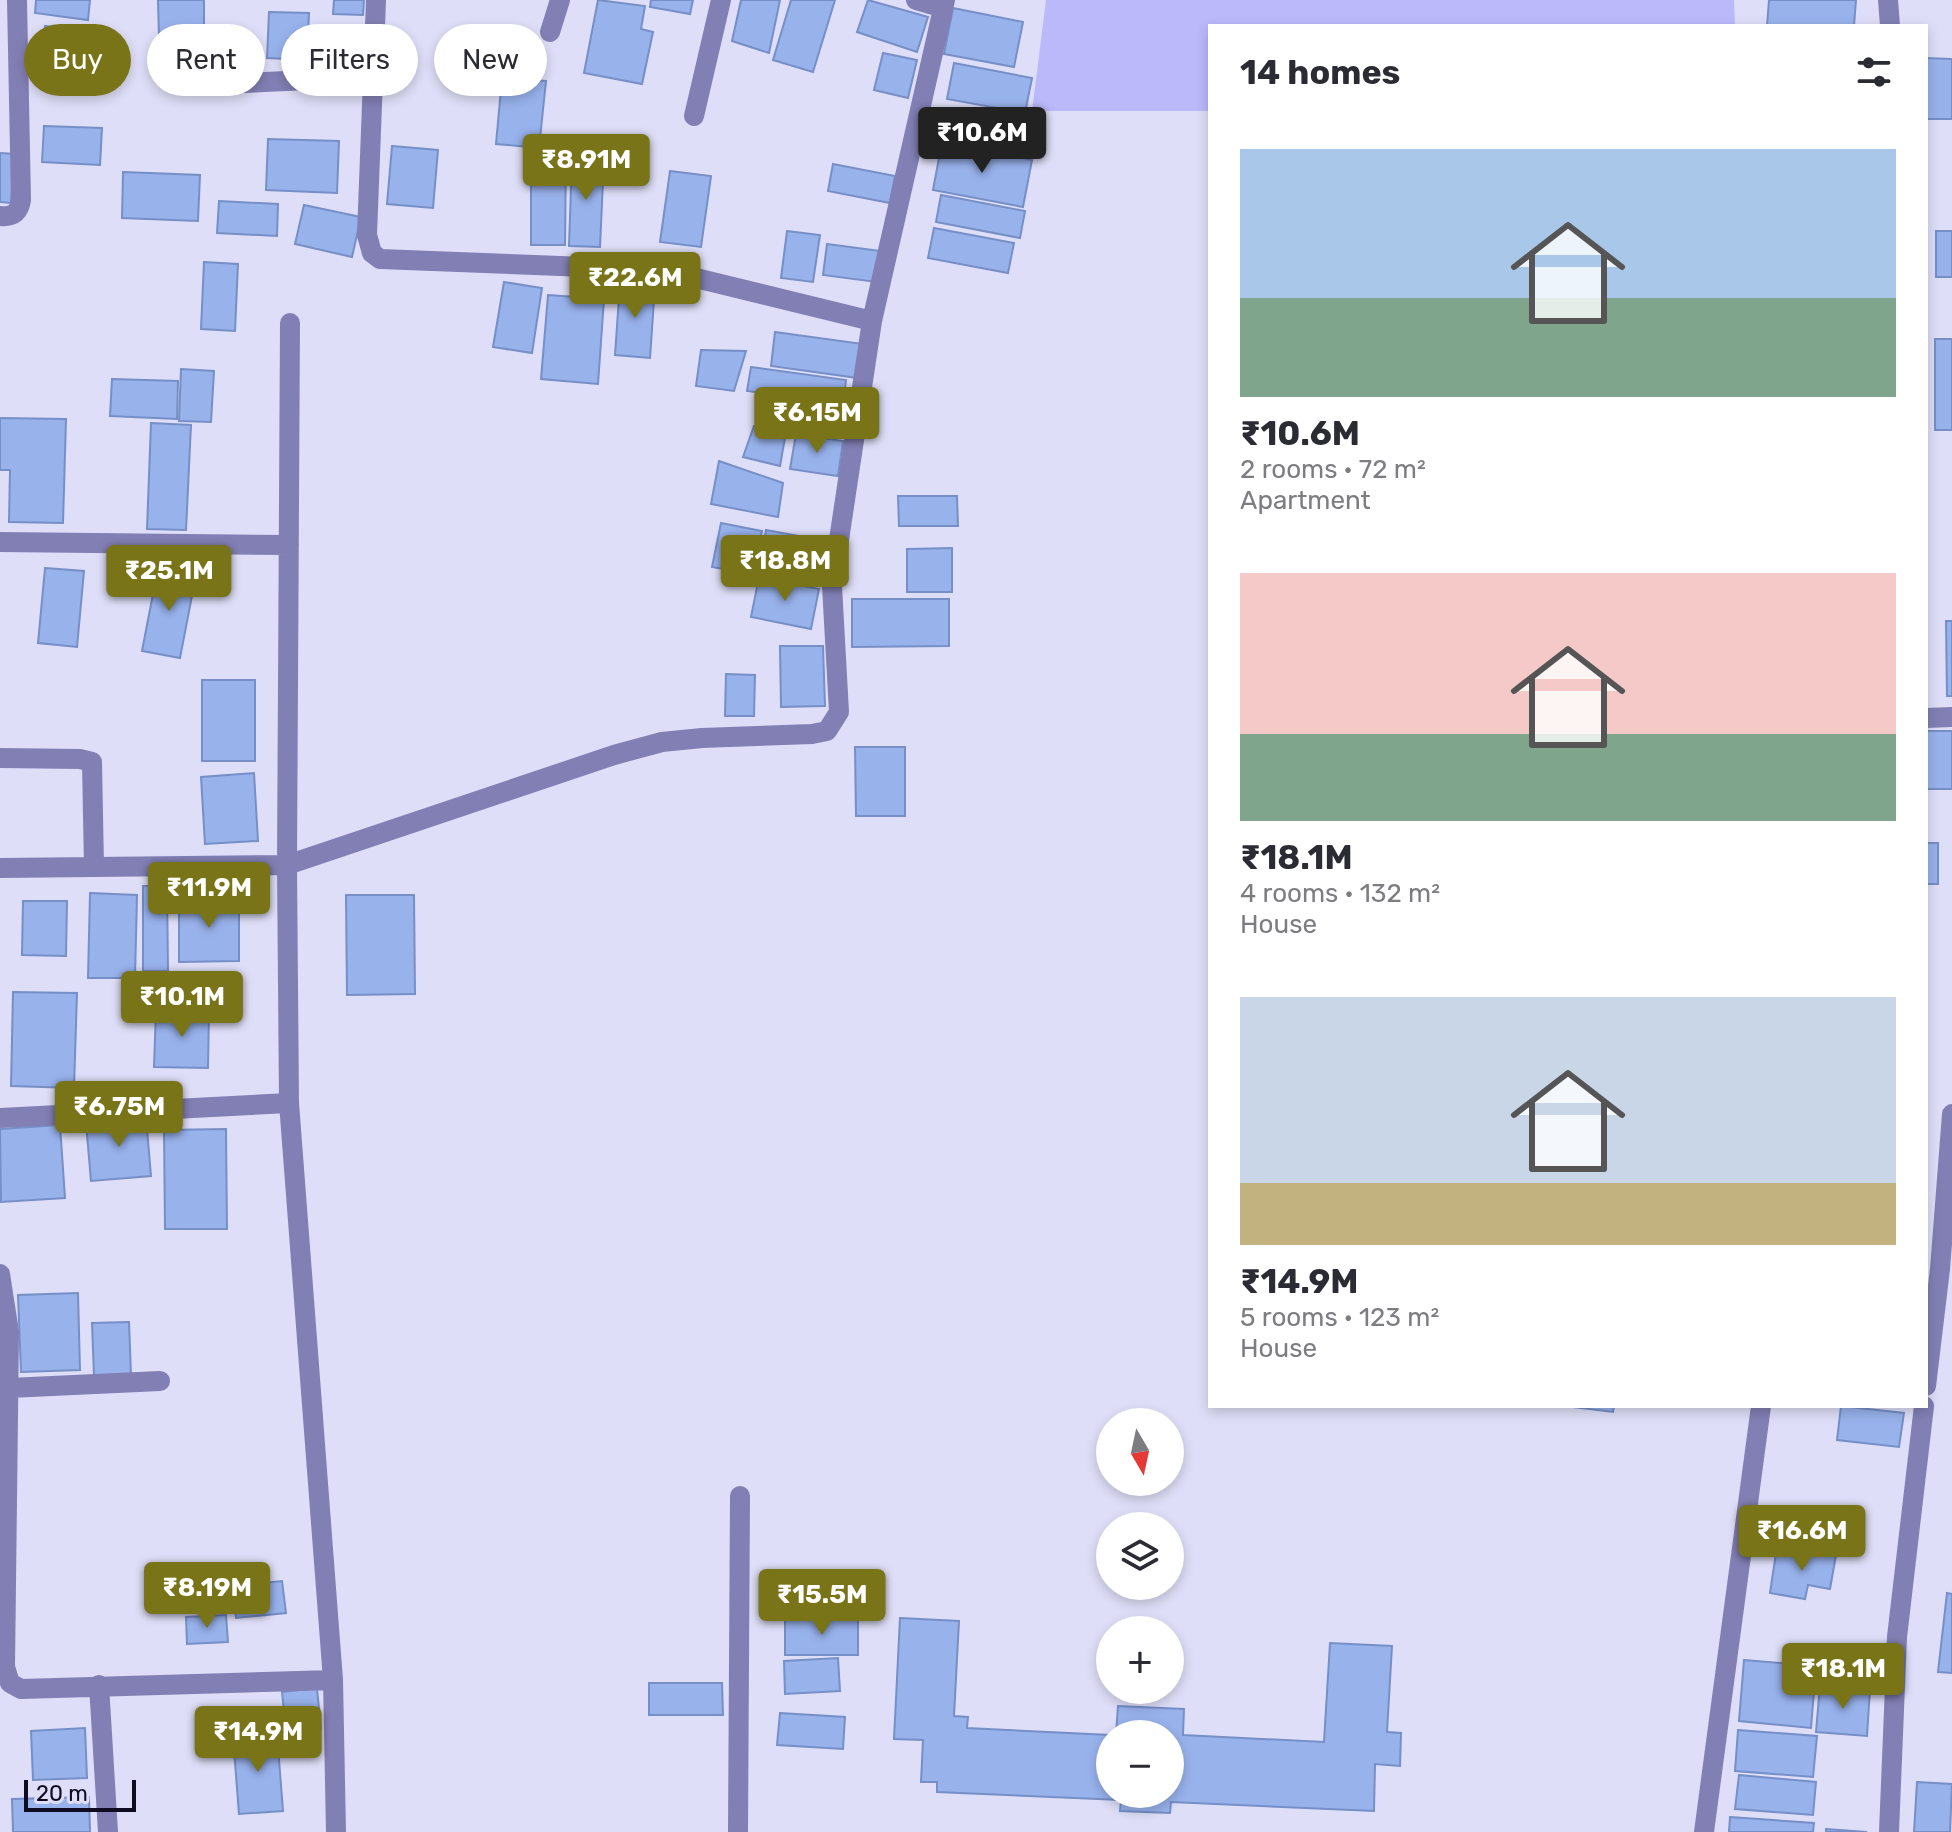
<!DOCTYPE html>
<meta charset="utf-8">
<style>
body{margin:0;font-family:Rubik,sans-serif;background:#f7f7f7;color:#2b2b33;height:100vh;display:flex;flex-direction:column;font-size:30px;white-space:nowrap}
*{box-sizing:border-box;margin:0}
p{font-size:26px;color:#7c7c81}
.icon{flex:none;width:44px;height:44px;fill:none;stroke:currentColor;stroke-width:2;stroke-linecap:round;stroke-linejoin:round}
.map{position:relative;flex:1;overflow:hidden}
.details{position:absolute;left:1208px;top:24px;width:720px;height:1384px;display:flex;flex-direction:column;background:#fff;border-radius:0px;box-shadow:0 4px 12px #0003}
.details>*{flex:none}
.guide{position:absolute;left:24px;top:24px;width:760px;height:72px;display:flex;gap:16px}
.needle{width:52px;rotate:171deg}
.controls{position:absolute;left:1096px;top:1408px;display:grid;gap:16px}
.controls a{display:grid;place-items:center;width:88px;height:88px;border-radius:50%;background:#fff;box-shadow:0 4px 12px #0003;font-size:40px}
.scale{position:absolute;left:24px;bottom:20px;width:112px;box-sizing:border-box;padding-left:8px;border:4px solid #0f0c22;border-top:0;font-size:22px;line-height:28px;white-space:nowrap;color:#0f0c22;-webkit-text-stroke:6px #dedef8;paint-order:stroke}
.price{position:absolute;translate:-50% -68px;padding:0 18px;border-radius:8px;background:#797417;color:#fff;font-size:26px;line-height:52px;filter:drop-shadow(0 2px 4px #0008)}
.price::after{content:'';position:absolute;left:50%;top:48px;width:24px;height:18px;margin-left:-12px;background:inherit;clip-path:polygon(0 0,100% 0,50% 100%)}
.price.selected{background:#222;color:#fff}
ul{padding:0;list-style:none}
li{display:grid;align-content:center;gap:16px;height:424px;padding:0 32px}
li span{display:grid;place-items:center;height:248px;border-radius:0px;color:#555}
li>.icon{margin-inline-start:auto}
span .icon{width:144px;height:144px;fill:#fffc;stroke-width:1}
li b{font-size:34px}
h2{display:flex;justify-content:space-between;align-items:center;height:96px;padding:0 32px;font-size:34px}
.tag{padding:0 28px;border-radius:36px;background:#fff;box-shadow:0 4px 12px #0003;font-size:28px;line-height:72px}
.tag.selected{background:#797417;color:#fff}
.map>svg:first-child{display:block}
.green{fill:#bbb9fa}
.building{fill:#98b2ec;stroke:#768fc7;stroke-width:2}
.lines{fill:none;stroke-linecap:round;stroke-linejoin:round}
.minor{stroke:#827fb4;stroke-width:20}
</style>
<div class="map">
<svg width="1952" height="1832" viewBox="0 0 1952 1832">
<rect width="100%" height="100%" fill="#dedef8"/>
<path class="green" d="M1046 0H1734L1735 26H1210V111H1032Z"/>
<path class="building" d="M36 0H90L88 20 35 13Z
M158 0H204V37H159Z
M334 0H364L363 15 333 14Z
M598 0 645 6 641 29 653 32 642 84 584 73Z
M651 0H693L690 14 650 7Z
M741 0H780L769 53 732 41Z
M791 0H835L813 72 773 60Z
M868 0 928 17 917 52 857 32Z
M1769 0H1856L1854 26H1767Z
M953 8 1023 22 1014 67 944 54Z
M269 12 309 13 307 60 267 58Z
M45 26 111 33 107 65 42 57Z
M883 53 917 60 908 98 874 90Z
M1926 58 1952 59V119H1926Z
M954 63 1032 78 1025 113 947 99Z
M502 78 546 81 539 148 496 144Z
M943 108 1001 119 995 147 938 135Z
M44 126 102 128 100 165 42 162Z
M268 139 339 141 337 193 266 190Z
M942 142 1032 160 1023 207 933 190Z
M392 146 438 150 433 208 387 204Z
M0 153 14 154 11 203 0 202Z
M531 156H566L565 245H531Z
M572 158 604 159 600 247 569 246Z
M833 164 895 176 890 203 828 191Z
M670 171 711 176 701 247 660 242Z
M123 172 200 175 198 221 122 218Z
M941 195 1025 211 1020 238 936 222Z
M219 201 278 204 277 236 217 233Z
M304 205 361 217 352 257 295 244Z
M934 228 1014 243 1008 273 928 258Z
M787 231 820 235 813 282 781 278Z
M1936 231H1952V277H1936Z
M827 244 881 251 876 282 823 275Z
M204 262 238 264 235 331 201 329Z
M504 282 542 288 532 353 493 347Z
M620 283 655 286 650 358 615 355Z
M548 295 604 299 598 384 541 379Z
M775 332 863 344 858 378 771 366Z
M1935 339H1952V430H1935Z
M701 350 746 351 734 391 696 386Z
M751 367 846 380 843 404 747 391Z
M181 369 214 371 211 422 179 421Z
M112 379 178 381 177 419 110 416Z
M0 418 66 419 63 523 9 522 10 470H0Z
M151 423 191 425 186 530 147 529Z
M754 426 786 432 780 466 743 457Z
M796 434 843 441 838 476 790 469Z
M719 461 783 483 778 517 711 504Z
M898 496H957L958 526H899Z
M721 523 762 531 752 574 712 567Z
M766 530 821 540 813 578 759 568Z
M952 548V592H907V549Z
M45 568 84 571 77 647 38 643Z
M158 568 196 575 180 658 142 651Z
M759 577 819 589 811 629 751 617Z
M852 599H949V646L852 647Z
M1946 621H1952V696H1947Z
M780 646H823L825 706 781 707Z
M726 674 755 675 754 716H725Z
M202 680H255V761H202Z
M1926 731H1952V789H1926Z
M855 747H905V816H856Z
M254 773 258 841 205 844 201 777Z
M1926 843H1938V884H1926Z
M143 886H167L168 971H143Z
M90 893 137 895 135 978H88Z
M346 895H414L415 994 347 995Z
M179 899H239V961L179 962Z
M23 901H67L66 956 22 955Z
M13 992 77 993 74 1088 11 1086Z
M156 1009 209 1010 208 1068 154 1067Z
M146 1117 151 1176 91 1181 86 1123Z
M60 1125 65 1198 1 1202 0 1129Z
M226 1129 227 1229H165L164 1130Z
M78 1293 80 1370 21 1372 18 1295Z
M129 1322 131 1375H94L92 1323Z
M1565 1406H1614L1613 1412Z
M1841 1406 1904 1413 1899 1447 1837 1440Z
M1801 1549 1836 1555 1830 1589 1808 1585 1805 1599 1770 1593 1776 1553 1801 1556Z
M282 1581 286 1613 236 1618 233 1586Z
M770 1585H841V1612H769Z
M1947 1593 1952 1594V1673L1938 1672Z
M226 1615 228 1642 187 1644 186 1617Z
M900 1618 959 1621 954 1716 968 1717 967 1728 1110 1735V1794H1170V1734H1116L1118 1706 1184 1709 1183 1735 1324 1742 1330 1643 1392 1646 1387 1732 1401 1733 1400 1766 1375 1764 1374 1811 1171 1802 1170 1813 1120 1811 1121 1800 937 1792V1782H921L923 1740 894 1739Z
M785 1619H858V1655H785Z
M838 1658 840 1691 785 1694 784 1661Z
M1744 1660 1816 1666 1811 1728 1739 1721Z
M649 1683H722L723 1715H649Z
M1820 1685 1870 1689 1867 1736 1816 1732Z
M317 1688 321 1729 286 1732 282 1692Z
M780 1713 845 1717 843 1749 777 1745Z
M85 1728 87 1778 33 1780 31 1731Z
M1738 1730 1817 1736 1813 1777 1735 1771Z
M277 1734 283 1811 239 1814 233 1737Z
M1739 1775 1816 1782 1813 1815 1735 1809Z
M1917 1782 1952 1784 1950 1832H1914Z
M89 1797 90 1832H13L12 1799Z
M1730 1817 1814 1823 1813 1832H1729Z
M1826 1829 1867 1832H1826Z"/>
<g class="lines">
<path class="minor" d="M376 0 367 235 372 253 380 259 663 270 872 321
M916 0 943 8
M1888 0 1890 26
M550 32 560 0
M203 85 373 77
M694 116 721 0
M0 216C13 217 19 213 21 200L17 0
M290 323 287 865 289 1103 333 1680 336 1832
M0 542 289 545
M1926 718 1952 717
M0 758 80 759 92 762 94 867
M0 868 287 865 614 755 662 742 702 738 812 734 827 731 839 712 832 586 872 321 945 0
M0 1118 289 1103
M0 1274 9 1332 5 1667 10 1683 21 1689 333 1680
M1926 1386 1940 1269 1952 1114
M9 1388 160 1381
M99 1685 108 1832
M738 1832 740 1496
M1704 1832 1761 1406
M1889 1832 1897 1637 1924 1406"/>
</g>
</svg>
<div class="controls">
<a><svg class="needle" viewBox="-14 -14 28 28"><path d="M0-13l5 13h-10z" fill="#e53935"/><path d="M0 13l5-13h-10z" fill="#7c7c81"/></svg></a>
<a><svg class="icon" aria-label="layers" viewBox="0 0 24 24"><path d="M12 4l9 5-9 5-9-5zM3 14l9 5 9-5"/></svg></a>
<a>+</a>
<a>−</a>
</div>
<div class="scale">20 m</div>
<b class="price selected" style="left:982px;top:175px">₹10.6M</b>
<b class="price" style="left:586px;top:202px">₹8.91M</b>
<b class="price" style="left:635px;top:320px">₹22.6M</b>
<b class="price" style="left:817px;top:455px">₹6.15M</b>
<b class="price" style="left:785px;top:603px">₹18.8M</b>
<b class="price" style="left:169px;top:613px">₹25.1M</b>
<b class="price" style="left:209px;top:930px">₹11.9M</b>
<b class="price" style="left:182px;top:1039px">₹10.1M</b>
<b class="price" style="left:119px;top:1149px">₹6.75M</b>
<b class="price" style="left:1802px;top:1573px">₹16.6M</b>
<b class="price" style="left:207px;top:1630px">₹8.19M</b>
<b class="price" style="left:822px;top:1637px">₹15.5M</b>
<b class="price" style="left:1843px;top:1711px">₹18.1M</b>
<b class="price" style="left:258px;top:1774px">₹14.9M</b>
<div class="guide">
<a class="tag selected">Buy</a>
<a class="tag">Rent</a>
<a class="tag">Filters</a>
<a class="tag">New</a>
</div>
<section class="details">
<h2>14 homes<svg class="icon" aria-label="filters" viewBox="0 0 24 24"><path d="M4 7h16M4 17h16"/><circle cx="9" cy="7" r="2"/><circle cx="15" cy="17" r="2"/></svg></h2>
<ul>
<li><span style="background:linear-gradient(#a9c7e8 60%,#7fa58c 0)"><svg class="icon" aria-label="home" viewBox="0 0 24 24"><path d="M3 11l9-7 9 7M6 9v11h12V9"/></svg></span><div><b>₹10.6M</b><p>2 rooms · 72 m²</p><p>Apartment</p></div></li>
<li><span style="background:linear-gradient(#f6c9c9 65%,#7fa58c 0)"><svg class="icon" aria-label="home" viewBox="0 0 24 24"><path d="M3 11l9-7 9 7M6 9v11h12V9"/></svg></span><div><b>₹18.1M</b><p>4 rooms · 132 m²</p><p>House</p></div></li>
<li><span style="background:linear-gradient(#c9d6e8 75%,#c2b280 0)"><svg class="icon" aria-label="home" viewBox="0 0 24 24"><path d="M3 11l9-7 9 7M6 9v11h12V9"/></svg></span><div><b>₹14.9M</b><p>5 rooms · 123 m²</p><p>House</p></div></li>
</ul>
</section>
</div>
